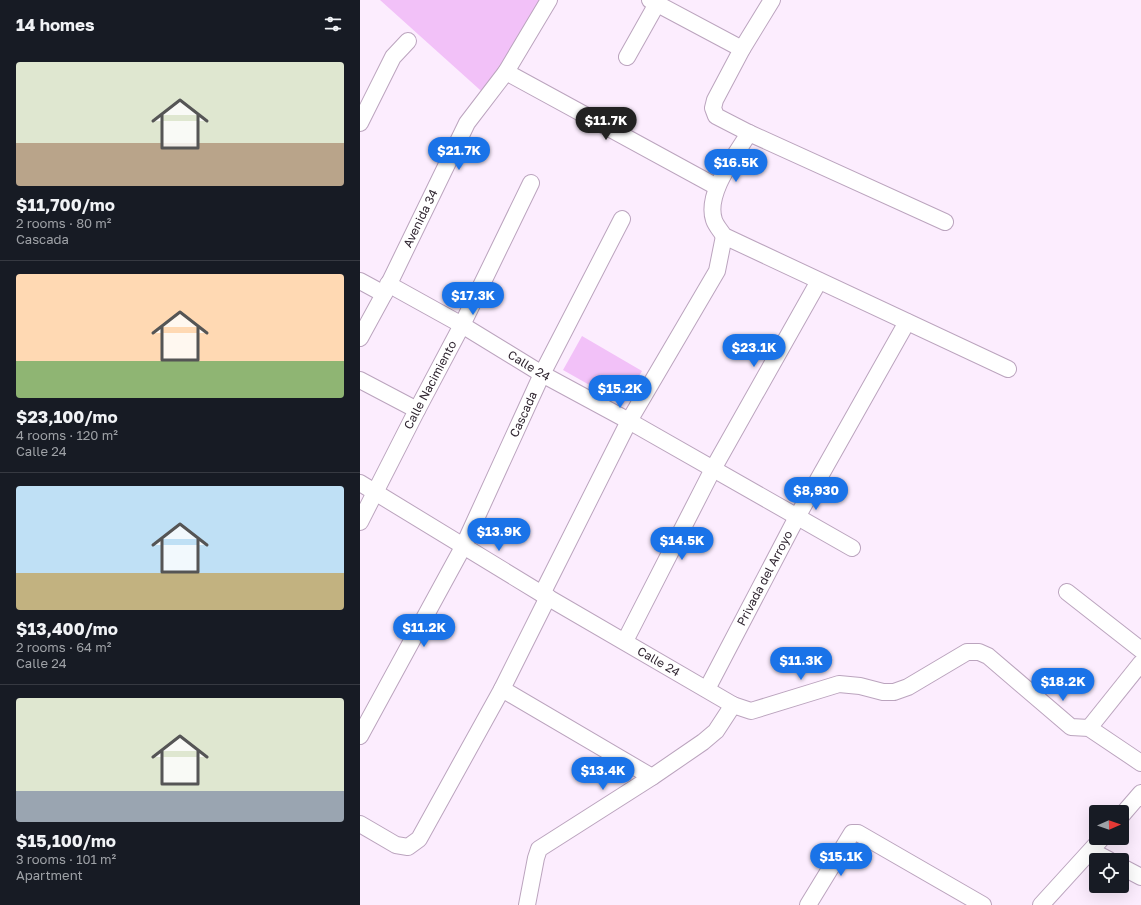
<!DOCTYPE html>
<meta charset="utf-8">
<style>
body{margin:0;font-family:"Golos Text",sans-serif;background:#242831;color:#f1f3f6;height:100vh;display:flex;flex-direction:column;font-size:15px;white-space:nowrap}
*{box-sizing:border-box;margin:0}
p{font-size:13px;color:#9ea1a6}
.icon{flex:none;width:22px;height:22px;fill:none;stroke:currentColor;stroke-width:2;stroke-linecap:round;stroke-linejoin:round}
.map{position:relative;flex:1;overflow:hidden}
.panel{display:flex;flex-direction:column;background:#171b24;width:360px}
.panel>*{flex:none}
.needle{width:26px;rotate:88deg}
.buttons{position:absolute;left:729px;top:805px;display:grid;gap:8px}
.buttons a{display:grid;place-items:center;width:40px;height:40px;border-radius:4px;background:#171b24;box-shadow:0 4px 16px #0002;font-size:20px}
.price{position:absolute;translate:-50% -34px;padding:0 9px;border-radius:14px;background:#1a73e8;color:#fff;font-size:13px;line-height:26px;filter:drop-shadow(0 1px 2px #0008)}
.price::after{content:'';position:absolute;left:50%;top:24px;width:12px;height:9px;margin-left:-6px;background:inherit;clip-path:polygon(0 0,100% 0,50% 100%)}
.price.current{background:#222;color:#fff}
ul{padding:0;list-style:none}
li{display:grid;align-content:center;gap:8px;height:212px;padding:0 16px}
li+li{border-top:1px solid #363941}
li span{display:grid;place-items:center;height:124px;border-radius:4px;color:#555}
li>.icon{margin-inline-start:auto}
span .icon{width:72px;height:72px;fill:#fffc;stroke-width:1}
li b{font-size:17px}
h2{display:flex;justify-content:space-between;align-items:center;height:48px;padding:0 16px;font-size:17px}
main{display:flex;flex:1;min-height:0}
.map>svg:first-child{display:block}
.green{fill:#f2c1f8}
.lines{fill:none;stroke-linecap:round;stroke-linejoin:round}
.street-casing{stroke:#bba4be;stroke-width:18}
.street{stroke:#fff;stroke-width:16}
.labels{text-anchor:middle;stroke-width:3;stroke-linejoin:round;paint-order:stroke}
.street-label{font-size:12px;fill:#302631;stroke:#fff}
</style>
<main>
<section class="panel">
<h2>14 homes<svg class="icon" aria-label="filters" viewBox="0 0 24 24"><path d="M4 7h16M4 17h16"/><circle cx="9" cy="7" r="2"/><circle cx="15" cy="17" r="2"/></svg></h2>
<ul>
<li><span style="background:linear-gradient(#dfe7d0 65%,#b9a48a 0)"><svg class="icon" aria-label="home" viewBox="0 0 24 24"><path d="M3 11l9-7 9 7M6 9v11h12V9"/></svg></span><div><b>$11,700/mo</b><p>2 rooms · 80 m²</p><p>Cascada</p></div></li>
<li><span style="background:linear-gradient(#ffd9b3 70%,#8fb573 0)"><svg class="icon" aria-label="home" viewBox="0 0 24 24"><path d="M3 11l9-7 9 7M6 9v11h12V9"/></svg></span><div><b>$23,100/mo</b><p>4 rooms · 120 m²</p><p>Calle 24</p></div></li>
<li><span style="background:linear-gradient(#bfe0f5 70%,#c2b280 0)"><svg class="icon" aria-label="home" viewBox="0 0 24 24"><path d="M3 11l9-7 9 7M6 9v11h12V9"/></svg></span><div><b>$13,400/mo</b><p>2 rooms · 64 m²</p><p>Calle 24</p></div></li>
<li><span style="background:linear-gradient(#dfe7d0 75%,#9aa5b1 0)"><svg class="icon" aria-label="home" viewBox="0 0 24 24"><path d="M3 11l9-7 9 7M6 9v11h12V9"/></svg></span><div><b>$15,100/mo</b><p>3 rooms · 101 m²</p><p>Apartment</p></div></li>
</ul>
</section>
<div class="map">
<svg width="781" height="905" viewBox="0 0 781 905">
<rect width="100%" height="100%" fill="#fcedfe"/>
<path class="green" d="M20 0H183L129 98Z
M222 336 282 371 263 404 203 370Z"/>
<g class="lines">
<g class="street-casing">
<g id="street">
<path d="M290 0 382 49"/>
<path d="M412 0 382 49 355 100 353 108 356 116 389 133 585 222"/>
<path d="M267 57 299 0"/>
<path d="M146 72 357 187"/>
<path d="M0 123 33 57 48 41"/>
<path d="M389 133C376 155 345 193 354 220 356 226 361 231 364 236L648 369"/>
<path d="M0 281 24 294"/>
<path id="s1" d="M28 284 102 325 182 374 269 421 492 548"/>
<path id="s2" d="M0 338 24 294 107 123 146 72 189 0"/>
<path d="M0 380 57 410"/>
<path id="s3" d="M0 483 182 594 373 705 391 711 479 684 500 686 523 692H534L548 687 607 652H619L628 656 711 727 729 728 781 763"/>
<path id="s4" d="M0 522 57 410 102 325 171 183"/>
<path d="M707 592 781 650"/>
<path d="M182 594 269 421 357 271 364 236"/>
<path d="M265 641 353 469 459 281"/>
<path d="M142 689 292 777"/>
<path id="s5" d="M347 689 437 517 547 322"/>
<path d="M729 728 781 663"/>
<path id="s6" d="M0 736 103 547 182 374 262 219"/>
<path d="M762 815 781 793"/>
<path d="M0 824 36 845 48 847 59 839 142 689 188 597"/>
<path d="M732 851 749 860"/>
<path d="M762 867 781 877"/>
<path d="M167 905 176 858 179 849 292 777 343 742 356 731 373 705"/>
<path d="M448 905 492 833H498L623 905"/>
<path d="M681 905 742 838"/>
</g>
</g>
<use href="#street" class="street"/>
</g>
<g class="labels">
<g class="street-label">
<text dy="4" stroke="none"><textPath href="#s2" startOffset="134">Avenida 34</textPath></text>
<text dy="4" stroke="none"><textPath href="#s1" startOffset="163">Calle 24</textPath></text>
<text dy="4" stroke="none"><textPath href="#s4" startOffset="154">Calle Nacimiento</textPath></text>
<text dy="4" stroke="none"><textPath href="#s6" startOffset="361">Cascada</textPath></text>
<text dy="4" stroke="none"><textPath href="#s5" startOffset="125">Privada del Arroyo</textPath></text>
<text dy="4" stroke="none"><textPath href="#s3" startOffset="348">Calle 24</textPath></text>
</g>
</g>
</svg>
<div class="buttons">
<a><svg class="needle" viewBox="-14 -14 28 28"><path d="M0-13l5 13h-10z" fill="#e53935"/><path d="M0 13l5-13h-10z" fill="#9ea1a6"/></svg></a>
<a><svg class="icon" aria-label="locate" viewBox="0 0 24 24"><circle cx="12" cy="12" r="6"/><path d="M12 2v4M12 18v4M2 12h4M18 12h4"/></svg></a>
</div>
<b class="price current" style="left:246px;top:141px">$11.7K</b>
<b class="price" style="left:99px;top:171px">$21.7K</b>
<b class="price" style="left:376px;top:183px">$16.5K</b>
<b class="price" style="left:113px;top:316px">$17.3K</b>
<b class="price" style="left:394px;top:368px">$23.1K</b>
<b class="price" style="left:260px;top:409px">$15.2K</b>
<b class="price" style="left:456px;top:511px">$8,930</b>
<b class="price" style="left:139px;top:552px">$13.9K</b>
<b class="price" style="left:322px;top:561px">$14.5K</b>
<b class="price" style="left:64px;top:648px">$11.2K</b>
<b class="price" style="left:441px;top:681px">$11.3K</b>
<b class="price" style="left:703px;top:702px">$18.2K</b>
<b class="price" style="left:243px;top:791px">$13.4K</b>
<b class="price" style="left:481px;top:877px">$15.1K</b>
</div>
</main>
